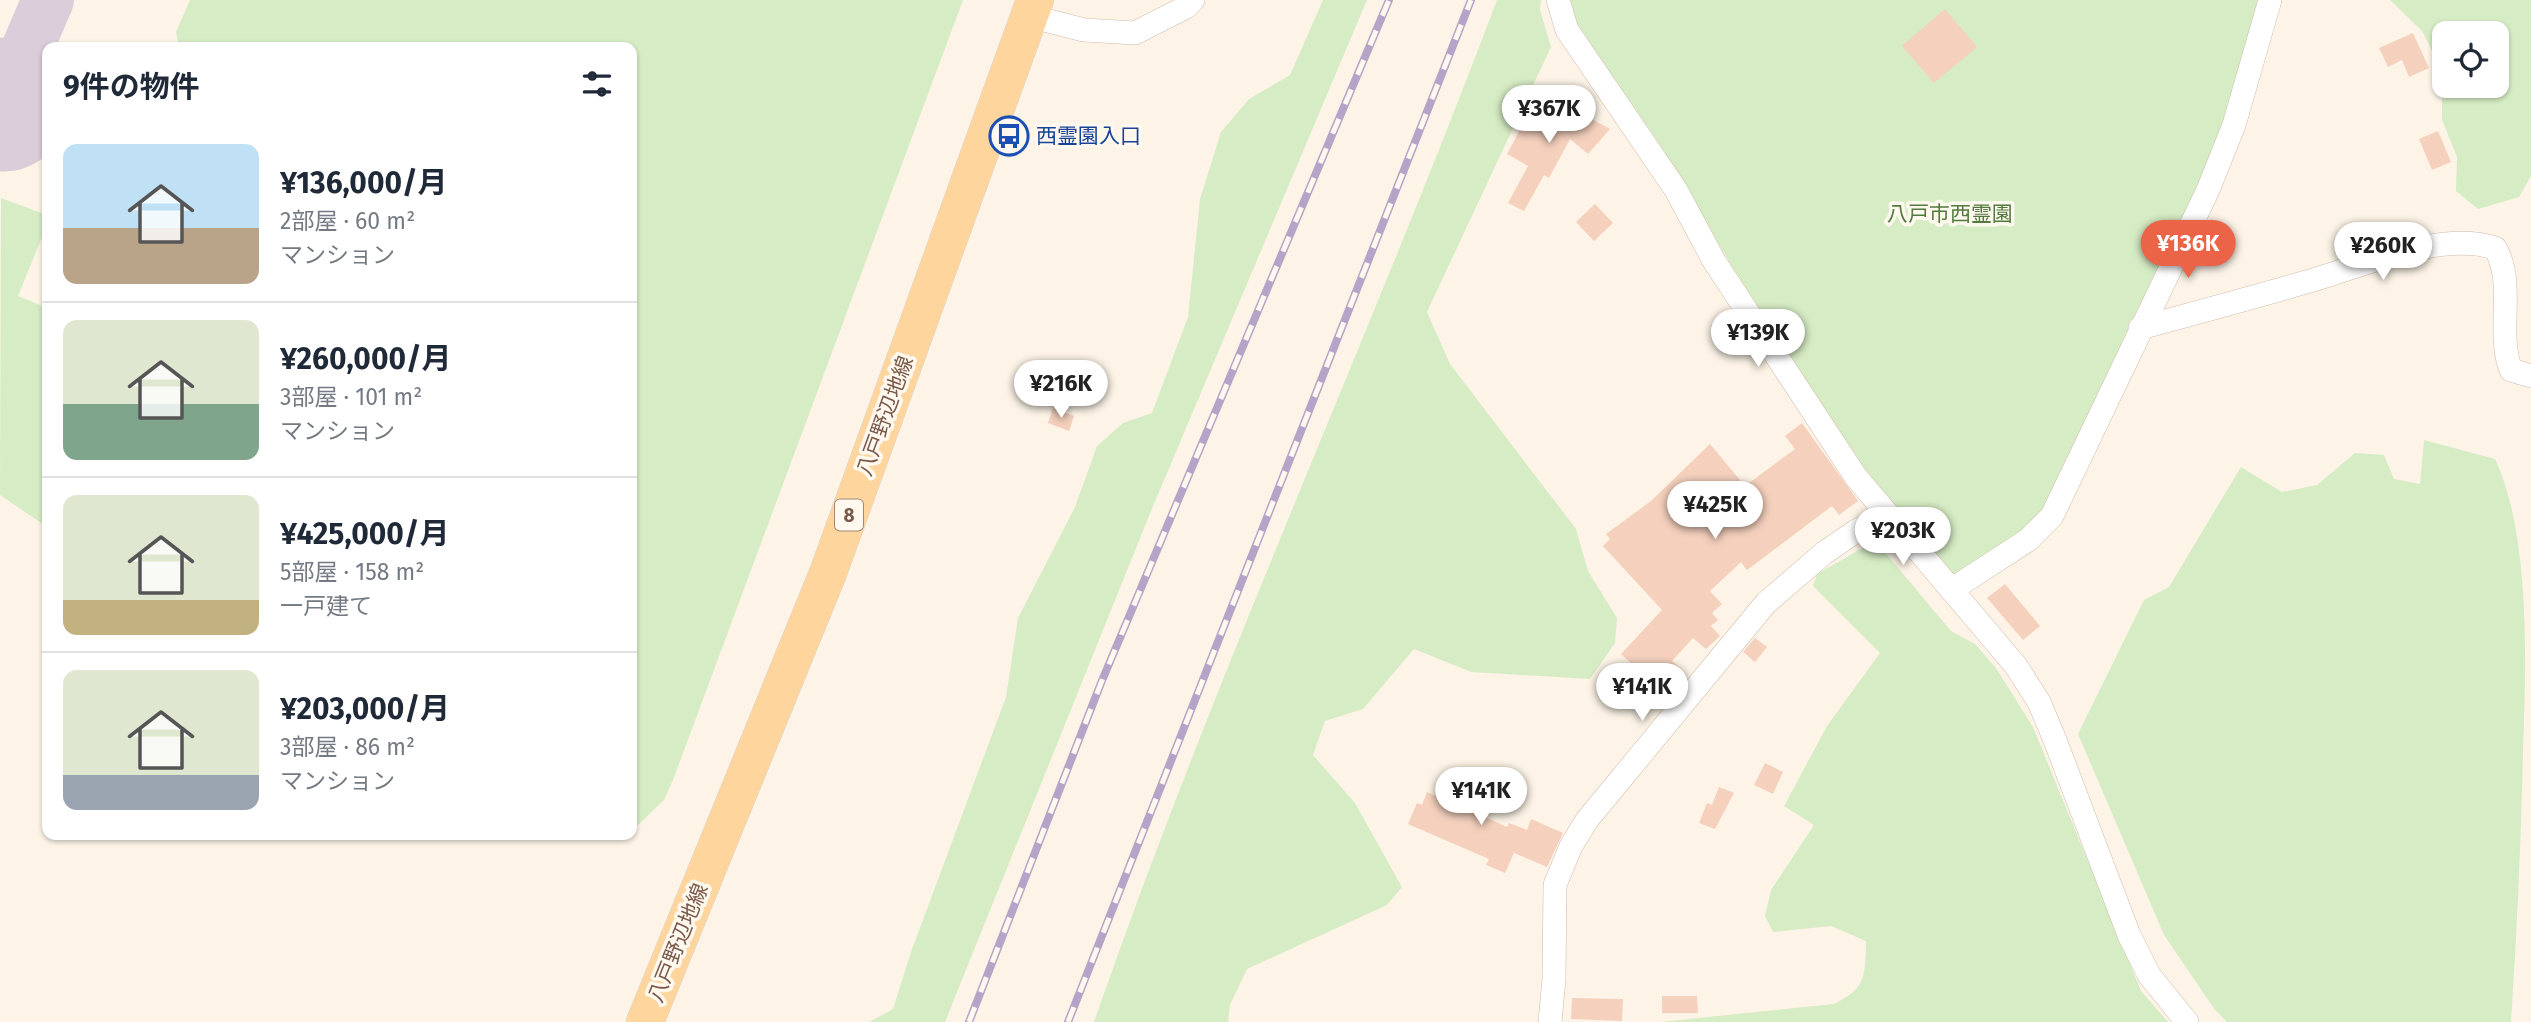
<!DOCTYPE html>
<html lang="ja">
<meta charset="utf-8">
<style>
body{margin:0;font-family:"Fira Sans","Noto Sans JP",sans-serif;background:#f2f2f3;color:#1f2937;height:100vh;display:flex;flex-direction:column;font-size:26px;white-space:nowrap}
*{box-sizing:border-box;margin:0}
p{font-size:23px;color:#747a83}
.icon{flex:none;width:38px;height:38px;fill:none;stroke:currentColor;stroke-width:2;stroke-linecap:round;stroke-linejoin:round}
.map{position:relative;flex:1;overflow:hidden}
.side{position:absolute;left:42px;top:42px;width:595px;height:798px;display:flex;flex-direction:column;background:#fff;border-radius:14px;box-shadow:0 2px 5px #0004}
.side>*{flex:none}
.fabs{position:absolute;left:2432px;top:21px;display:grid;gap:14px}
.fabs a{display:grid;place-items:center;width:77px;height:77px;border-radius:14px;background:#fff;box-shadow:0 2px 5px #0004;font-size:35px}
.price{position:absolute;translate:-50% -60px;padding:0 16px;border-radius:24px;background:#fff;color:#222;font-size:23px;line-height:46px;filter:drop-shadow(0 2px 4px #0008)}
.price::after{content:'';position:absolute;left:50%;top:42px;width:21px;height:16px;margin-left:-10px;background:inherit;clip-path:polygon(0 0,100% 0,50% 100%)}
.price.selected{background:#ec6447;color:#fff}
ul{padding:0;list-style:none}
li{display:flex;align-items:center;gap:21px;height:175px;padding:0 21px}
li+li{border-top:2px solid #e0e1e3}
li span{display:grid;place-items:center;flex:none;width:196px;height:140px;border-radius:14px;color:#555}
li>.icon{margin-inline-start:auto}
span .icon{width:84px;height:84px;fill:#fffc;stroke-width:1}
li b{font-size:30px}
h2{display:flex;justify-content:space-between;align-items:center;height:84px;padding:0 21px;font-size:30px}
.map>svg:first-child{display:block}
.green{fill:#d6ecc4;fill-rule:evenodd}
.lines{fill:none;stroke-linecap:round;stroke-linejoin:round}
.taxiway{stroke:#daccd8;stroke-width:52}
.runway{stroke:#daccd8;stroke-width:133}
.building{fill:#f4d0bd}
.minor-casing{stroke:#d0baab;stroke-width:24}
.primary-casing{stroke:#dcd4d0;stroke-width:38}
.minor{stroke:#fff;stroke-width:23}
.primary{stroke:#fed69d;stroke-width:37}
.rail-casing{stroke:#b6a4c8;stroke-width:8}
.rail{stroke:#fff8ee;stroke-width:5;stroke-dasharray:16;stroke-linecap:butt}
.labels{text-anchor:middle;stroke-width:7;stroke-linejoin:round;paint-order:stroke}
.shield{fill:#fff8ee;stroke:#a1887a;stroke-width:2}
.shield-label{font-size:19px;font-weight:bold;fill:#795849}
.transit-label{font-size:21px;fill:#164399;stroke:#fff8ee;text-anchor:start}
.park-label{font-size:21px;fill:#52793e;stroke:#fff8ee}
.street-label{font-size:21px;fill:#795849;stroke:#fff8ee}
</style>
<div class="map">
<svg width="2531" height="1022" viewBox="0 0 2531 1022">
<rect width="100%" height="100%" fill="#fdf4e7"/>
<path class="green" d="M190 0H963L673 780 664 800 635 828 632 829V47H179L176 32Z
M1323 0H1367L1151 511 945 1022H869L893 1009 911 952 1006 697 1018 618 1075 507 1097 446 1123 423 1152 413 1188 317 1200 199 1221 132 1249 99 1290 75Z
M1497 0H1541L1540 10 1551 47 1427 312 1450 364 1576 529 1588 571 1617 618 1615 643 1590 679 1471 672 1414 649 1363 709 1325 721 1313 755 1355 803 1402 887 1387 905 1247 969 1230 1005 1228 1022H1094C1214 676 1368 342 1497 0Z
M1568 0H2265L2229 118 2043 517 1955 578 1865 469 1841 435 1730 263 1660 145 1582 32 1571 14Z
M2390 0H2531V176L2519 197 2478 209 2456 191 2457 157 2442 120V93L2435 57 2422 31ZM2445 33H2497V86H2445Z
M1 198 47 215V225L18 296 47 308V527L0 495Z
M2424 440 2495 459C2531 535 2526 667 2523 752 2521 842 2517 932 2511 1022H2227L2215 1010 2164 935 2078 734 2144 600 2169 587 2241 467 2282 492 2317 485 2355 453 2384 455 2394 479 2420 484Z
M1866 546 1883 550 1951 631 1975 644 1996 668 2033 727 2141 991 2168 1022H1660L1834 1004C1867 988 1865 975 1866 941L1831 926 1773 932 1765 916 1771 890 1814 825 1784 806 1827 726 1880 653 1813 586 1817 574Z"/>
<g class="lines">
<path class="taxiway" d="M3 105 48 0"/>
<path class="runway" d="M0 104 3 105"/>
</g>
<path class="building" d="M1945 9 1977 47 1934 83 1902 46Z
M2413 33 2429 68 2409 77 2402 60 2388 67 2379 48Z
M1536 100 1563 115 1568 106 1610 129 1588 154 1570 139 1549 178 1544 175 1524 211 1508 203 1528 166 1507 154Z
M2438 131 2451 162 2432 170 2419 139Z
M1595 204 1613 223 1594 241 1576 222Z
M1053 408 1074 416 1069 431 1048 423Z
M1802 423 1858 501 1839 515 1832 506 1747 570 1741 562 1710 591 1722 604 1712 613 1718 620 1711 626 1720 636 1706 649 1693 638 1672 661 1681 669 1661 691 1621 654 1662 610 1603 546 1610 539 1606 534 1651 501 1710 444 1745 486 1795 449 1785 436Z
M2005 584 2040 626 2023 640 1987 598Z
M1755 638 1767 647 1755 662 1743 652Z
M1765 763 1783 772 1773 794 1754 785Z
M1448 773 1482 787 1472 811 1507 827 1509 823 1527 830 1531 819 1563 833 1547 867 1514 853 1505 873 1486 865 1489 859 1408 824 1417 803 1422 805 1427 792 1438 797Z
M1719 787 1734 793 1715 829 1699 823 1707 803 1712 805Z
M1662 996H1697L1698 1013H1662Z
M1572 998 1623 999 1622 1021 1571 1019Z"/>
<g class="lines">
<g class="minor-casing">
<path id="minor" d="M1558 0 1567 30 1676 190 1714 261 1856 477 2016 666 2039 702 2055 740 2129 935 2149 975 2187 1022
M1029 16 1084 30 1135 33 1186 7 1193 0
M2140 328C2195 313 2251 298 2306 282 2360 267 2440 230 2495 248 2516 283 2496 332 2511 370L2531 376
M1951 590 2028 540 2052 516 2208 190 2234 125 2270 0
M1550 1022 1554 979 1555 885 1571 846 1587 820 1766 603 1824 553 1856 531 1888 516"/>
</g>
<g class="primary-casing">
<path id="primary" d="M645 1022 828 573 1035 0"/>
</g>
<use href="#minor" class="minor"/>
<use href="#primary" class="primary"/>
<g class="rail-casing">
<path id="rail" d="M969 1022 1101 683 1389 0
M1068 1022 1471 0"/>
</g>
<use href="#rail" class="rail"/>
</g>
<defs>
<g id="bus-ring" transform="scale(2.0125)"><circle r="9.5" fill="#fff8ee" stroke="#1a4fb4" stroke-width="1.5"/><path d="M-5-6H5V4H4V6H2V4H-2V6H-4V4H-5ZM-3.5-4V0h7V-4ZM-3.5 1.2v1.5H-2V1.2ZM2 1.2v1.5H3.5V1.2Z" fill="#1a4fb4"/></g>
</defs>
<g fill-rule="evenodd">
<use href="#bus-ring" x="1009" y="136"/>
</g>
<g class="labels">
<rect class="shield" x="835" y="499.5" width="28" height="31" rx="5"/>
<g class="shield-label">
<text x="849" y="522">8</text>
</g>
<g class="transit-label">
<text x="1036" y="143">西霊園入口</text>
</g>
<g class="park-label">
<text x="1950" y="221">八戸市西霊園</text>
</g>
<g class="street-label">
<text transform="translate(885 416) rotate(-70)" y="7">八戸野辺地線</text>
<text transform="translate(678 943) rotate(-68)" y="7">八戸野辺地線</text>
</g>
</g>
</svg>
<div class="fabs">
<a><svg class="icon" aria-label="locate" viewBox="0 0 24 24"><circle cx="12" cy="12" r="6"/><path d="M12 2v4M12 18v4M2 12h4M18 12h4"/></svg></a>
</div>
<b class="price" style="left:1549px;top:145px">¥367K</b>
<b class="price selected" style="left:2188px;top:280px">¥136K</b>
<b class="price" style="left:2383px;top:282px">¥260K</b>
<b class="price" style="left:1758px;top:369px">¥139K</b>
<b class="price" style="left:1061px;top:420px">¥216K</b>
<b class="price" style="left:1715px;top:541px">¥425K</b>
<b class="price" style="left:1903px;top:567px">¥203K</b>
<b class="price" style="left:1642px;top:723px">¥141K</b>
<b class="price" style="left:1481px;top:827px">¥141K</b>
<section class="side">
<h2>9件の物件<svg class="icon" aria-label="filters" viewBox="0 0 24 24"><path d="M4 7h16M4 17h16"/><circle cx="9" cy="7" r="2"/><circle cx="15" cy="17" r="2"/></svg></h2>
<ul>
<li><span style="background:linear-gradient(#bfe0f5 60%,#b9a48a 0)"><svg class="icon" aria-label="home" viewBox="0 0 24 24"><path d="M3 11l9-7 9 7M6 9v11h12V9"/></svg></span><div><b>¥136,000/月</b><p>2部屋 · 60 m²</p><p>マンション</p></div></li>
<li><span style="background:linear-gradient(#dfe7d0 60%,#7fa58c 0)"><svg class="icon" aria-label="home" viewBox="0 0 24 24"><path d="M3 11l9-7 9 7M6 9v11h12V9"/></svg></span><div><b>¥260,000/月</b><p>3部屋 · 101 m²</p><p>マンション</p></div></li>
<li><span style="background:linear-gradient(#dfe7d0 75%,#c2b280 0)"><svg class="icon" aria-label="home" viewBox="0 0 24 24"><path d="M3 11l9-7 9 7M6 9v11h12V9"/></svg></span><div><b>¥425,000/月</b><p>5部屋 · 158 m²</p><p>一戸建て</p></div></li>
<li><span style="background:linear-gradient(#dfe7d0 75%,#9aa5b1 0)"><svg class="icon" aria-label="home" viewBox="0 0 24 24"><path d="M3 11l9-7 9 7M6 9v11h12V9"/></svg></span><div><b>¥203,000/月</b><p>3部屋 · 86 m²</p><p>マンション</p></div></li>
</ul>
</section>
</div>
